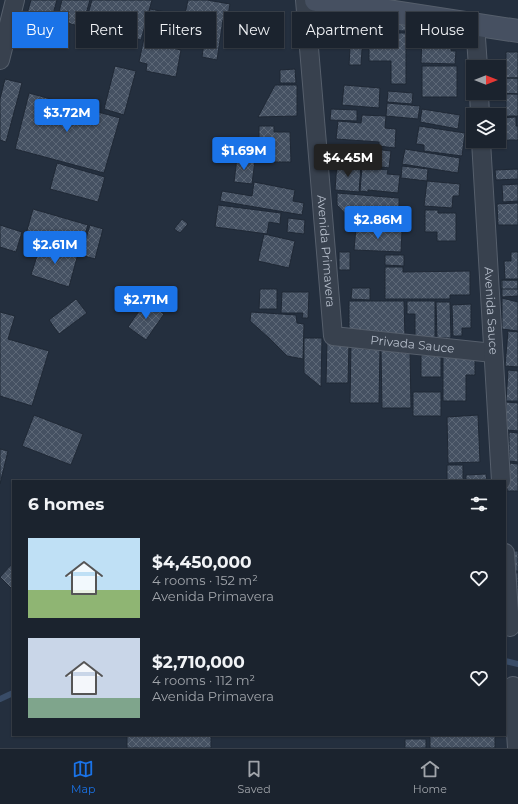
<!DOCTYPE html>
<meta charset="utf-8">
<style>
body{margin:0;font-family:Montserrat,sans-serif;background:#282f3a;color:#f1f3f6;height:100vh;display:flex;flex-direction:column;font-size:15px;white-space:nowrap}
*{box-sizing:border-box;margin:0}
p{font-size:13px;color:#a0a4aa}
.icon{flex:none;width:22px;height:22px;fill:none;stroke:currentColor;stroke-width:2;stroke-linecap:round;stroke-linejoin:round}
.map{position:relative;flex:1;overflow:hidden}
.drawer{position:absolute;left:12px;top:480px;width:494px;height:256px;display:flex;flex-direction:column;background:#1b232e;border-radius:0px;box-shadow:0 1px 3px #0004,0 0 0 1px #39404a}
.drawer>*{flex:none}
.top-card{position:absolute;left:12px;top:12px;width:494px;height:36px;display:flex;gap:8px}
.needle{width:26px;rotate:90deg}
.controls{position:absolute;left:466px;top:60px;display:grid;gap:8px}
.controls a{display:grid;place-items:center;width:40px;height:40px;border-radius:0px;background:#1b232e;box-shadow:0 1px 3px #0004,0 0 0 1px #39404a;font-size:20px}
.price{position:absolute;translate:-50% -34px;padding:0 9px;border-radius:4px;background:#1a73e8;color:#fff;font-size:13px;line-height:26px;filter:drop-shadow(0 1px 2px #0008)}
.price::after{content:'';position:absolute;left:50%;top:24px;width:12px;height:9px;margin-left:-6px;background:inherit;clip-path:polygon(0 0,100% 0,50% 100%)}
.price.selected{background:#222;color:#fff}
ul{padding:0;list-style:none}
li{display:flex;align-items:center;gap:12px;height:100px;padding:0 16px}
li span{display:grid;place-items:center;flex:none;width:112px;height:80px;border-radius:0px;color:#555}
li>.icon{margin-inline-start:auto}
span .icon{width:48px;height:48px;fill:#fffc;stroke-width:1}
li b{font-size:17px}
h2{display:flex;justify-content:space-between;align-items:center;height:48px;padding:0 16px;font-size:17px}
.chip{padding:0 14px;border-radius:0px;background:#1b232e;box-shadow:0 1px 3px #0004,0 0 0 1px #39404a;font-size:14px;line-height:36px}
.chip.selected{background:#1a73e8;color:#fff}
.tab-bar{display:flex;justify-content:space-around;align-items:center;height:56px;border-top:1px solid #39404a;background:#1b232e;font-size:11px;color:#a0a4aa}
.tab-bar a{display:grid;justify-items:center;gap:2px}
.tab-bar .selected{color:#1a73e8}
.map>svg:first-child{display:block}
.lines{fill:none;stroke-linecap:round;stroke-linejoin:round}
.stream{stroke:#394c67;stroke-width:6}
.building{fill:url(#building-cross-hatch);stroke:#1f2835}
.street-casing{stroke:#565f6c;stroke-width:20}
.secondary-casing{stroke:#565f6c;stroke-width:24}
.street{stroke:#38414e;stroke-width:18}
.secondary{stroke:#465061;stroke-width:22}
.labels{text-anchor:middle;stroke-width:3.5;stroke-linejoin:round;paint-order:stroke}
.street-label{font-size:12px;fill:#b4bcc9;stroke:#1d2633}
</style>
<div class="map">
<svg width="518" height="748" viewBox="0 0 518 748">
<defs>
<pattern id="building-cross-hatch" width="8" height="8" patternUnits="userSpaceOnUse"><rect width="8" height="8" fill="#455162"/><path d="M0 0l8 8M0 8l8-8" fill="none" stroke="#5d6877"/></pattern>
</defs>
<rect width="100%" height="100%" fill="#242f3e"/>
<g class="lines">
<path class="stream" d="M505 661 518 664
M0 699 13 693"/>
</g>
<path class="building" d="M31 0H57L50 24 26 17Z
M62 0H90L82 27 57 20Z
M92 0H152L141 40 121 35 119 42 83 32Z
M188 0H207L230 4 227 21 223 20 217 60 202 57 206 29 194 27 196 15 185 14Z
M150 9 171 13 164 46 181 50 176 77 146 71 147 64 139 62Z
M173 16 188 17 187 28 172 27Z
M382 17 406 18V31L381 30Z
M168 28 184 30 182 47 166 45Z
M330 33 363 35 361 65H349L350 48 329 47Z
M369 33H406V84H391V61H369Z
M422 38 452 39 451 51H456L455 64 421 63Z
M506 52H518V78H506Z
M115 66 136 71 124 115 104 109Z
M422 66H457V97H422Z
M295 69 296 83H280V70Z
M502 78H518V94L502 93Z
M5 79 22 83 6 142 0 140V99Z
M275 85H297V116L258 117Z
M344 85 380 88 379 108 342 105Z
M388 91 413 93 412 104 387 102Z
M29 93 120 118 104 173 15 149Z
M506 94H518V116H506Z
M387 103 420 106 418 119 386 116Z
M331 109 357 110V121L330 120Z
M422 109 460 115 458 129 420 122Z
M362 115 386 116 385 128 396 129 395 148 379 146V142L336 139 338 121 361 123Z
M516 117V126H518V140H499V118Z
M259 126H274V132H290L291 162H259Z
M419 126 465 133 462 156 424 151V145L416 144Z
M366 148 391 151 389 168 363 164Z
M405 149 460 158 458 173 402 164Z
M237 158 255 160 252 184 234 182Z
M57 163 105 177 98 202 50 189Z
M337 163 361 165 359 192 335 190Z
M402 166 428 169 427 181 401 178Z
M362 167 388 170 387 174 400 175 398 193 368 190V192L360 191Z
M518 169V179L496 180 495 170Z
M427 181 460 184 459 196H453L452 208 424 206Z
M254 182 295 190 293 201 304 203 302 215 220 201 222 191 252 196Z
M518 184V201L503 202 502 185Z
M337 193 399 198V227L352 221 337 205Z
M518 203V225H498L497 204Z
M218 205 281 213 280 224 269 222 267 234 215 227Z
M33 209 88 225 80 250 26 234Z
M425 210H438V213H456V241H437V232H425Z
M288 218 305 220 304 234 287 232Z
M182 219 188 224 180 233 174 229Z
M0 225 22 232 16 252 0 247Z
M90 225 103 229 95 259 81 255Z
M356 228 402 230 401 252 354 250Z
M264 234 295 241 289 268 258 261Z
M41 243 78 254 69 287 31 275Z
M339 252H350V270H339Z
M511 252H518V279H505L504 261H511Z
M385 255H404V266L385 265Z
M385 267H403V272L470 271V295H450V299H385Z
M501 280H518V289H501Z
M502 280H518V296L502 297Z
M352 288H370V300L351 299Z
M260 289H277V309H259Z
M282 292H309L308 318H302L303 313H281Z
M502 298 518 302V331L502 329Z
M76 299 87 313 59 334 49 320Z
M146 301 164 314 146 340 128 327Z
M349 301H404L405 338 349 333Z
M407 301H435V338H415V314H407Z
M436 302H450L451 338H437Z
M471 304V328H462V336H453L452 305Z
M0 312 15 316 8 339 49 351 32 406 0 396Z
M251 312 296 315 297 323 304 324 303 359 287 356 269 338 250 321Z
M508 331 518 332V367L505 366Z
M304 338H322L321 387 304 373Z
M327 342H349L348 383H326Z
M351 343 364 344V349H380L379 403H350Z
M381 349H410L411 408H382Z
M421 355H441V377H421Z
M443 357H475V375H466V401H443Z
M508 370 518 371V401H506Z
M413 392H441V416H413Z
M506 402 518 403V431L507 430Z
M34 415 83 434 71 465 22 446Z
M478 415 480 462 448 463 447 417Z
M509 432 518 433V462L509 461Z
M0 449 8 451 0 484Z
M510 463 518 464V491H507Z
M447 465H463V481H447Z
M486 474 487 481H466V475Z
M514 551H518V571H514Z
M13 563V590L0 577Z
M515 573H518V595H514Z
M127 735H211V748H127Z
M430 735H495V748H430Z
M405 739H426V748H405Z"/>
<g class="lines">
<g class="street-casing">
<g id="street">
<path id="s1" d="M305 0 333 336 493 353"/>
<path d="M475 24 478 67"/>
<path d="M0 60 15 0"/>
<path d="M479 93 480 115"/>
<path id="s2" d="M481 141 501 481"/>
<path d="M505 553 510 627"/>
<path d="M513 686 517 748"/>
</g>
</g>
<g class="secondary-casing">
<path id="secondary" d="M316 0 518 31"/>
</g>
<use href="#street" class="street"/>
<use href="#secondary" class="secondary"/>
</g>
<g class="labels">
<g class="street-label">
<text dy="4" stroke="none"><textPath href="#s1" startOffset="252">Avenida Primavera</textPath></text>
<text dy="4" stroke="none"><textPath href="#s2" startOffset="170">Avenida Sauce</textPath></text>
<text dy="4" stroke="none"><textPath href="#s1" startOffset="417">Privada Sauce</textPath></text>
</g>
</g>
</svg>
<div class="controls">
<a><svg class="needle" viewBox="-14 -14 28 28"><path d="M0-13l5 13h-10z" fill="#e53935"/><path d="M0 13l5-13h-10z" fill="#a0a4aa"/></svg></a>
<a><svg class="icon" aria-label="layers" viewBox="0 0 24 24"><path d="M12 4l9 5-9 5-9-5zM3 14l9 5 9-5"/></svg></a>
</div>
<b class="price" style="left:67px;top:133px">$3.72M</b>
<b class="price" style="left:244px;top:171px">$1.69M</b>
<b class="price selected" style="left:348px;top:178px">$4.45M</b>
<b class="price" style="left:378px;top:240px">$2.86M</b>
<b class="price" style="left:55px;top:265px">$2.61M</b>
<b class="price" style="left:146px;top:320px">$2.71M</b>
<div class="top-card">
<a class="chip selected">Buy</a>
<a class="chip">Rent</a>
<a class="chip">Filters</a>
<a class="chip">New</a>
<a class="chip">Apartment</a>
<a class="chip">House</a>
</div>
<section class="drawer">
<h2>6 homes<svg class="icon" aria-label="filters" viewBox="0 0 24 24"><path d="M4 7h16M4 17h16"/><circle cx="9" cy="7" r="2"/><circle cx="15" cy="17" r="2"/></svg></h2>
<ul>
<li><span style="background:linear-gradient(#bfe0f5 65%,#8fb573 0)"><svg class="icon" aria-label="home" viewBox="0 0 24 24"><path d="M3 11l9-7 9 7M6 9v11h12V9"/></svg></span><div><b>$4,450,000</b><p>4 rooms · 152 m²</p><p>Avenida Primavera</p></div><svg class="icon" aria-label="heart" viewBox="0 0 24 24"><path d="M12 20l-8-8c-3-5 5-10 8-4 3-6 11-1 8 4z"/></svg></li>
<li><span style="background:linear-gradient(#c9d6e8 75%,#7fa58c 0)"><svg class="icon" aria-label="home" viewBox="0 0 24 24"><path d="M3 11l9-7 9 7M6 9v11h12V9"/></svg></span><div><b>$2,710,000</b><p>4 rooms · 112 m²</p><p>Avenida Primavera</p></div><svg class="icon" aria-label="heart" viewBox="0 0 24 24"><path d="M12 20l-8-8c-3-5 5-10 8-4 3-6 11-1 8 4z"/></svg></li>
</ul>
</section>
</div>
<nav class="tab-bar">
<a class="selected"><svg class="icon" aria-label="map" viewBox="0 0 24 24"><path d="M3 6l6-2 6 2 6-2v14l-6 2-6-2-6 2zM9 4v14M15 6v14"/></svg>Map</a>
<a><svg class="icon" aria-label="saved" viewBox="0 0 24 24"><path d="M7 4h10v16l-5-4-5 4z"/></svg>Saved</a>
<a><svg class="icon" aria-label="home" viewBox="0 0 24 24"><path d="M3 11l9-7 9 7M6 9v11h12V9"/></svg>Home</a>
</nav>
